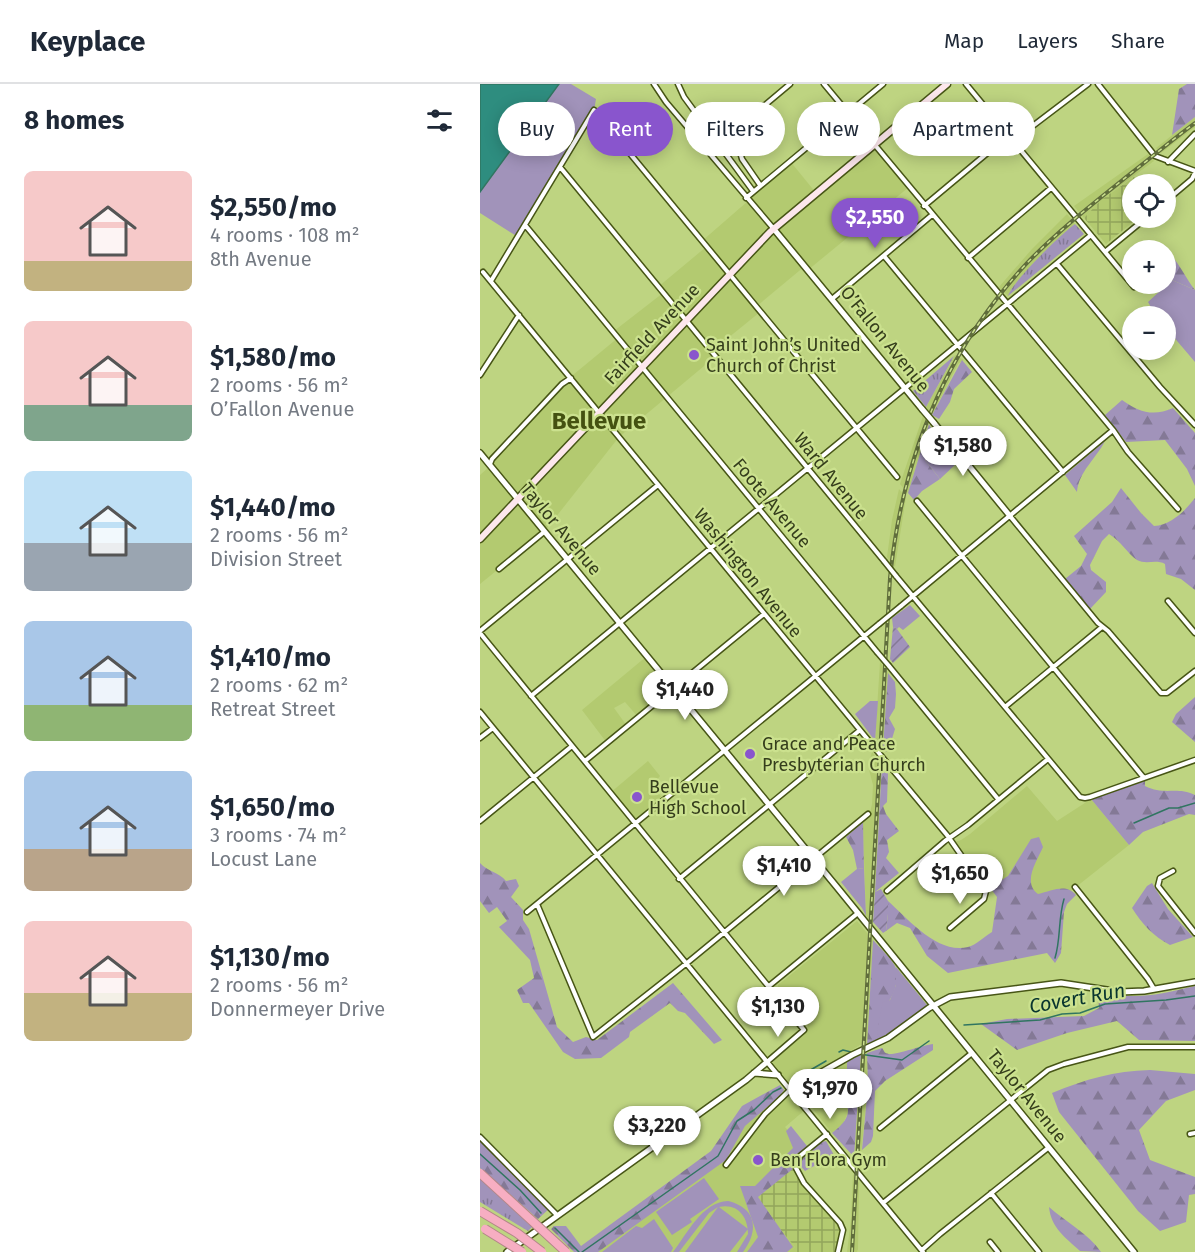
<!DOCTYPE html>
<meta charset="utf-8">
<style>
body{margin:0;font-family:"Fira Sans",sans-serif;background:#f2f2f3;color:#1f2937;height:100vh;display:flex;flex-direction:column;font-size:22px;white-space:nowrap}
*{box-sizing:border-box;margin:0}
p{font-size:20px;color:#747a83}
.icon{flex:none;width:33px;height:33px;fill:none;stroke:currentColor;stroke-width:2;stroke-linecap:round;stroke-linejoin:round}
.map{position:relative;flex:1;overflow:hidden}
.panel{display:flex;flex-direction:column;background:#fff;width:480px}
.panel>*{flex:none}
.guide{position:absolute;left:18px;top:18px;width:570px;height:54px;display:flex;gap:12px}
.buttons{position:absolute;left:642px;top:90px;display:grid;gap:12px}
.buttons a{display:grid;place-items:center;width:54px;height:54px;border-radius:50%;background:#fff;box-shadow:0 3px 15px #0003;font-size:30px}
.price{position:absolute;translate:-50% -51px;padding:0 14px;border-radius:21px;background:#fff;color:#222;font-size:20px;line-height:39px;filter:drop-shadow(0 2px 3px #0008)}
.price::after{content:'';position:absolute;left:50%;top:36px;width:18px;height:14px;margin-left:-9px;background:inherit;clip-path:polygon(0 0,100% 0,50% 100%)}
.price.selected{background:#8955cd;color:#fff}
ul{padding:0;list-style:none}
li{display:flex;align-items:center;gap:18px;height:150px;padding:0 24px}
li span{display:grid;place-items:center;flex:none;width:168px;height:120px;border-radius:9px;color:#555}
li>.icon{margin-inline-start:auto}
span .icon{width:72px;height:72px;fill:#fffc;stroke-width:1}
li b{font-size:26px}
h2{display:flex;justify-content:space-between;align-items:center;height:72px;padding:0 24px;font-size:26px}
.chip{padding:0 21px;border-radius:27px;background:#fff;box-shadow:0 3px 15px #0003;font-size:21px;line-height:54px}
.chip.selected{background:#8955cd;color:#fff}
header{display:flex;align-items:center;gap:36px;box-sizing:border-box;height:84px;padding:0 30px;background:#fff;border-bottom:2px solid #e0e1e3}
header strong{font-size:28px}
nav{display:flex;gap:33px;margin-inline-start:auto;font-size:21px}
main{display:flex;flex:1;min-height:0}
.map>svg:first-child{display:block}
.built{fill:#b3ca70}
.industrial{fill:url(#industrial-grid)}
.grass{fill:url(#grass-tufts)}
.forest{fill:url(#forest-firs)}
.park{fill:#a193ba}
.garden{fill:url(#garden-furrows)}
.water{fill:#2e8d7f;stroke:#307561;stroke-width:1.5}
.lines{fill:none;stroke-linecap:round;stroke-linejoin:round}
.stream{stroke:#307561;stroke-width:1.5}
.minor-casing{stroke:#475516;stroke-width:7}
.tertiary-casing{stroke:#475516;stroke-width:8}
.secondary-casing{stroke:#475516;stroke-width:9}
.minor{stroke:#fff;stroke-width:4}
.tertiary{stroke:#fff;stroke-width:5}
.secondary{stroke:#fde7ed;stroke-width:6}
.rail-casing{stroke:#606d3c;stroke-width:4}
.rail{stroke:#cbe18e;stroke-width:1.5;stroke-dasharray:4.5;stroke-linecap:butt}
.minor-bridge-casing{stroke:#475516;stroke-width:7;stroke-linecap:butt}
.tertiary-bridge-casing{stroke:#475516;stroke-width:8;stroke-linecap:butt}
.motorway-bridge-casing{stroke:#b38788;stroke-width:10;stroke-linecap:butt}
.minor-bridge{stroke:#fff;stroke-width:4}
.tertiary-bridge{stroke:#fff;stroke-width:5}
.motorway-bridge{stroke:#f7aec2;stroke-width:8}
.poi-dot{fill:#8955cd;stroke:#cbe18e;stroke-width:2}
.labels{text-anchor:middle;stroke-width:4.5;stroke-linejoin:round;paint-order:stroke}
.street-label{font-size:18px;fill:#353e1c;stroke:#cbe18e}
.poi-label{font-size:18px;fill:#353e1c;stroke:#cbe18e;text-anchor:start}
.water-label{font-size:20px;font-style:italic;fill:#09352f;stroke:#cbe18e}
.district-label{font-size:24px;font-weight:bold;fill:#445111;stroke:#cbe18e}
</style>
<header>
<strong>Keyplace</strong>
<nav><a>Map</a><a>Layers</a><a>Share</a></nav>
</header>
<main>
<section class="panel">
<h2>8 homes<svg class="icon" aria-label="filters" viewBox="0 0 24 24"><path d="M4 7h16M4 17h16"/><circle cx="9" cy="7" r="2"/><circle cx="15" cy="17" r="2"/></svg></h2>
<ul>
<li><span style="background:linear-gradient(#f6c9c9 75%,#c2b280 0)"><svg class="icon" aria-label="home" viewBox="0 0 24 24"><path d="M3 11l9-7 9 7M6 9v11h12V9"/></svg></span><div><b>$2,550/mo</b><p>4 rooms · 108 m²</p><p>8th Avenue</p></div></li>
<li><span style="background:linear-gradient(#f6c9c9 70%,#7fa58c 0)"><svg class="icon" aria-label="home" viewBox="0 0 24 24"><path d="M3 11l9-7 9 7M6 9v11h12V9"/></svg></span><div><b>$1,580/mo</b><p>2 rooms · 56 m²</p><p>O’Fallon Avenue</p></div></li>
<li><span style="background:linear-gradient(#bfe0f5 60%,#9aa5b1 0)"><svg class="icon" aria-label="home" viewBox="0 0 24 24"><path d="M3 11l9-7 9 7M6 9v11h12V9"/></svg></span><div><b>$1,440/mo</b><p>2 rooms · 56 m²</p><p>Division Street</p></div></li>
<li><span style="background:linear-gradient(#a9c7e8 70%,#8fb573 0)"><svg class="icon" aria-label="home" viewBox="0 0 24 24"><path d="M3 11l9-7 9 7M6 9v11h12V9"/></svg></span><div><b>$1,410/mo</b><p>2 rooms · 62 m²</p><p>Retreat Street</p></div></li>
<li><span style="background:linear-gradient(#a9c7e8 65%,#b9a48a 0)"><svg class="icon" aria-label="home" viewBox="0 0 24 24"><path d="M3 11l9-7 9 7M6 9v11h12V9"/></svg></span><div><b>$1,650/mo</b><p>3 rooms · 74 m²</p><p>Locust Lane</p></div></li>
<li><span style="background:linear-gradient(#f6c9c9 60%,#c2b280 0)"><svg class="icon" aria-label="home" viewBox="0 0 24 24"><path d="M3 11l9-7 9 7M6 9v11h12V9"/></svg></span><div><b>$1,130/mo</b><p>2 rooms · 56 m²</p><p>Donnermeyer Drive</p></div></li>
</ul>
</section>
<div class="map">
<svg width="715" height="1168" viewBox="0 0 715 1168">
<defs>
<pattern id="industrial-grid" width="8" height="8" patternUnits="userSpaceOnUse" patternTransform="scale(1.5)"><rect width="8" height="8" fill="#b3ca70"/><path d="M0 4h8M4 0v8" fill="none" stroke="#92a55b"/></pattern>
<pattern id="grass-tufts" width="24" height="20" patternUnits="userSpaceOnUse" patternTransform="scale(1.5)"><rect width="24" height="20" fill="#a193ba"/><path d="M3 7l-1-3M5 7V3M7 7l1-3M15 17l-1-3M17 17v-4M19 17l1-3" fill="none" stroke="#847996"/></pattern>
<pattern id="forest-firs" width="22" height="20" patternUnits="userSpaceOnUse" patternTransform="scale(1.5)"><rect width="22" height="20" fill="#a193ba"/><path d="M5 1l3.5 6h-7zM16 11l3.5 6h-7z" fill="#847996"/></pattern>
<pattern id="garden-furrows" width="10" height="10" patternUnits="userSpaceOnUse" patternTransform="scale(1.5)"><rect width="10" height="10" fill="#a193ba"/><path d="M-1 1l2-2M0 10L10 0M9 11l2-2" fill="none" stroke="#847996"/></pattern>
</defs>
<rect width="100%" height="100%" fill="#bed481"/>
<path class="built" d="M715 33V43L681 69 676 64Z
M394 61 429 103 328 186 325 182 277 222 280 228 232 267 236 272 139 353 64 448 0 500V391L10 382 12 375 82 300 139 253 134 247 183 209 178 203 226 163 222 157 268 117 266 114 310 77 336 109Z
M668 70 674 77 621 116 604 134 594 122Z
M587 130 595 140 553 180 532 204 528 212 519 203 552 165Z
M475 271 484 276 478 280 452 331 446 323Z
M443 332 449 340 428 409 420 400Z
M419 405 426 413 415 483 407 473 412 436Z
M167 572 193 604 158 633 145 618 134 624 147 642 127 659 102 626Z
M400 578 408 589 403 665 395 657Z
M392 668 402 680 393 838 386 832 383 745V738L390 729 392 720 393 701 388 682Z
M168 677 180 692 172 702 184 716 155 741 130 709Z
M547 702 577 737 611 715 649 761 558 833 526 794 517 799 495 777 493 779 487 775 475 758 481 756 490 750Z
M377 837 393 856 387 962 380 961 314 1002 310 1000 293 979 294 976 324 951 328 942 298 905V901Z
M387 969 388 1002 380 1080 374 1073 381 970Z
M367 978V997L360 1013 367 1020 368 1028 363 1040 352 1049 319 1007Z
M310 1006 326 1025 305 1043 326 1066 271 1110 315 1163 309 1168H107L233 1068 282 1018Z
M373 1090 379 1099 378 1165 377 1168H367L371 1135Z"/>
<path class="industrial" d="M654 93 661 100H652V134H658L626 160 604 134 621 116Z
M316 1079 322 1095 354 1131 363 1146 360 1168H309L315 1163 271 1110Z"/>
<path class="grass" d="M595 140 604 150 528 212C531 199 582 149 595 140Z
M474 272 446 323 433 307Z
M0 1093 54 1141 48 1147 0 1118Z"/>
<path class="forest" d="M707 0H715V33L692 51 699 5Z
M685 166C698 175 705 194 715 206L692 196 686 189Z
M482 276 492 288 474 305 470 318 459 335 452 331Z
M642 316C659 328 673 333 693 324L715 349V402L707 385 685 356 646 358 625 331Z
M449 340 453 348 445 376 460 395 442 407 434 416 428 409Z
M625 357C616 375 599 387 597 408L585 391Z
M641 404 661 429 674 442C691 441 705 427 715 414V506L701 495 686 490 685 480C676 475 666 481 657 476 648 470 641 457 629 450L622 457 610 481 611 486 626 498V508L610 525 585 495 601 482 607 470 594 452 632 418Z
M408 589 415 598 416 610 415 624 409 634 415 645 411 658 406 668 403 665Z
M715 613V658L692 638 696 630Z
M402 680 408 689 407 718 403 722 406 730 419 747 407 756 409 768 406 774 419 789 395 808Z
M665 697V702C685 712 696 702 715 711V731L709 730 663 748 649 761 611 715Z
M383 738 384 784 377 785 373 766 366 753Z
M559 753 563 763C557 777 542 798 558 810 572 807 586 799 596 811L587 820 584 828 581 869 575 879 567 869 468 889 447 872 430 844 417 839 406 847 408 830V817C427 834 458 871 488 863 496 861 505 852 512 848L517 813 496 785 493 779 495 776 500 780 517 799 528 792 551 755Z
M0 779C8 788 19 788 26 797L36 795 39 802 31 813 43 826V836L49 845 77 943 93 958 106 953 117 956 193 899 242 956 234 960 205 929 198 927 190 919 150 948 149 953 121 974 95 975 83 968 49 919H43L37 906 54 894 50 876 19 843 27 837 17 823 9 829 0 817Z
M672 799 688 825 713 853 690 861C673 852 662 840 652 824L667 802Z
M393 856C400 864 410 873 415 882 420 892 415 910 408 918L400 956 387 962Z
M715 902V957L659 956 637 937 587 949 537 966 501 940 527 935 604 932 619 924 618 908C656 916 678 911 715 902Z
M453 960V966L405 997 395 1007 393 1052 391 1058 382 1066 388 1002 387 969 402 964C405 968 404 969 409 970 415 971 444 961 453 960Z
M381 970 374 1073 352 1049C360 1043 373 1032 366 1020 363 1015 360 1013 358 1007L367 997V978Z
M670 986 715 990V1006L686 1017 659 1046 670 1076 715 1093V1110L709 1111 706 1138 680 1147 658 1127 579 1028 572 1009C606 995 634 987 670 986Z
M300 1001 304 1006 299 1013 265 1042 246 1076 118 1168H94L71 1145 74 1142H86L101 1162 231 1067 262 1022Z
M311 1042 327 1062 346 1057 354 1071 325 1087 319 1080 278 1113 313 1163 307 1168H267L278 1153 260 1102H275L313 1064 306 1047Z
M0 1053 70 1124 58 1135 0 1084Z
M569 1123C587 1139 608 1149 621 1168L600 1167C586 1154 571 1144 569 1123Z"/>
<path class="park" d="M79 0H91L116 15 114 27 38 153 0 129V108Z
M692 196 715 206V278L686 244V232H676L668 218Z
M453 348 478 378 460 395 445 376Z
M430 521 440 532 423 546 419 543 417 545 413 543 412 534Z
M390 617H398L395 657 375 630Z
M384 784 386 832 382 824 361 798 377 785Z
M416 883 447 921 400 956 397 948 403 918 410 916 416 901Z
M224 1094 239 1115 210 1135 212 1138 192 1151 176 1128Z
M248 1117C277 1124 279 1147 263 1168H257L268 1150C268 1132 257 1119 239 1123L268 1145 250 1168H205L238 1123 229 1129 199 1168H193C207 1150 222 1118 248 1117Z
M174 1135 193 1164 191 1168H122L156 1142 162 1144Z"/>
<path class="garden" d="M413 543 417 545 430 563 413 579 410 575Z
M401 805 408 817V830L406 847 403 849 393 838 395 808Z"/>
<path class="water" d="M0 0H79L0 108Z"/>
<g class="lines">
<path class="stream" d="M654 739 689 724H698L715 719
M575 874C581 854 578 835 584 815
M484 941 560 936 582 930 600 929 625 920 686 916 715 912
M359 968 363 966 371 968
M379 970 422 976 449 957
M327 988 346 977
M0 1070 40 1106 61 1129
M75 1144 99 1168
M102 1168 238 1072 257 1037 274 1026 293 1008 301 1004"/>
<g class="minor-casing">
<path id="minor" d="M174 0 186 18 293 144
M198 0 204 13 273 107
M344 0 633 346 648 368 698 425
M486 0 654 203
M618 0 675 72 715 87
M533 57 608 0
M688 78 715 50
M80 83 404 477
M280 101 262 75 254 47 310 0
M266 114 403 0
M686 117 712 95 715 89
M444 122 529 51
M45 141 397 568
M626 167 666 134
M404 172 583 388
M488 174 571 104
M577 180 680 303 715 341
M3 188 394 663
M11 197 114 26 417 393
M352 215 452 131
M0 291 39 231
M10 380 12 375 82 300 91 294
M437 417 664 694
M530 432 618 539 628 547 681 609H687L715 587
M19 485 64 448
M416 492 600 713 605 714 610 713 715 676
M688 517 715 549
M421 522 633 346
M0 547 178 401
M0 549 324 946 287 978
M409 582 518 715
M51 612 611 151
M525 623 622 543
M0 628 443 1168
M0 654 13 644
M105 677 284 530
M407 679 467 751 506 807 504 815 470 844
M0 737 92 662
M693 787 680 794 678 802 715 849
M199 795 380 646
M595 803 668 895 674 905
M407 807 465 757 488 741 568 675
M57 820 113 953 207 879 388 730
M47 828 399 540
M289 902 378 829
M400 1044 492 969
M347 1050 320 1072 316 1084 324 1099 360 1139 363 1146 358 1168
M710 1050 715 1049
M0 1053 77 1131
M246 1081 285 1030 310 1006
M511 1109 559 1168
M403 1119 568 986 584 980 648 963H715
M510 1158 518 1168
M442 1166 460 1150 568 1064"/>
</g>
<g class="tertiary-casing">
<path id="tertiary" d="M293 144 442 325
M454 339 530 432
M0 369 356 802 654 1168
M274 989 298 991
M310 1006 372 971 408 954 449 924 470 913 581 899 640 908 664 907 715 898
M27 1168 266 996 287 978"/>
</g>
<g class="secondary-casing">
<path id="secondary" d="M0 455 290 148 467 0"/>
</g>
<use href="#minor" class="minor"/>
<use href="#tertiary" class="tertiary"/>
<use href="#secondary" class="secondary"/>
<g class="rail-casing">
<path id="rail" d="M372 1168 410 494C422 375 465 267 547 179 579 146 615 118 650 90 672 73 693 55 715 39"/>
</g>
<use href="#rail" class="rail"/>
<g class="minor-bridge-casing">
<path id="minor-bridge" d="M404 477 416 492
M399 540 421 522
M397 568 409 582
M394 663 407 679"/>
</g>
<g class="tertiary-bridge-casing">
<path id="tertiary-bridge" d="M442 325 454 339"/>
</g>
<g class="motorway-bridge-casing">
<path id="motorway-bridge" d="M0 1089 86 1168
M0 1127 37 1149 62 1168
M5 1145 42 1168"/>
</g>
<use href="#minor-bridge" class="minor-bridge"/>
<use href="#tertiary-bridge" class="tertiary-bridge"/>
<use href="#motorway-bridge" class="motorway-bridge"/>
</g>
<g class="poi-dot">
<circle cx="214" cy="271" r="6"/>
<circle cx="270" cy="670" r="6"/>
<circle cx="157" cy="713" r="6"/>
<circle cx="278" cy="1076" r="6"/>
</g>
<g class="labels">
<g class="street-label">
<text transform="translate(172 250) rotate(-47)" y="6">Fairfield Avenue</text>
<text transform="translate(405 255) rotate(51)" y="6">O’Fallon Avenue</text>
<text transform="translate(351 392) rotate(51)" y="6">Ward Avenue</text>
<text transform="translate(292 419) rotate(50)" y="6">Foote Avenue</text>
<text transform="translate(81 445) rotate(50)" y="6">Taylor Avenue</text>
<text transform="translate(268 489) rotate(51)" y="6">Washington Avenue</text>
<text transform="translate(547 1012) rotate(51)" y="6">Taylor Avenue</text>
</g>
<g class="poi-label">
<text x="226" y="267">Saint John’s United<tspan x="226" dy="21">Church of Christ</tspan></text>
<text x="282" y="666">Grace and Peace<tspan x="282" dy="21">Presbyterian Church</tspan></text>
<text x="169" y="709">Bellevue<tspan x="169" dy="21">High School</tspan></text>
<text x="290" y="1082">Ben Flora Gym</text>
</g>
<g class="water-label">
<text transform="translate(597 914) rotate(-10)" y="7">Covert Run</text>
</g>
<g class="district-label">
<text x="119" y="345">Bellevue</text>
</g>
</g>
</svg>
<div class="buttons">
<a><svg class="icon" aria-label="locate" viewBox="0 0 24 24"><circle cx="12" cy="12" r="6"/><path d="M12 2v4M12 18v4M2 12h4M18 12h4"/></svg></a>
<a>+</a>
<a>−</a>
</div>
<b class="price selected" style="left:395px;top:165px">$2,550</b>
<b class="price" style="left:483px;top:393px">$1,580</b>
<b class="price" style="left:205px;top:637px">$1,440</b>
<b class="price" style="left:304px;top:813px">$1,410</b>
<b class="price" style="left:480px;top:821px">$1,650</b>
<b class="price" style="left:298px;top:954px">$1,130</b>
<b class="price" style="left:350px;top:1036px">$1,970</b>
<b class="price" style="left:177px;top:1073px">$3,220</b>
<div class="guide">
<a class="chip">Buy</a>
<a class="chip selected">Rent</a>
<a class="chip">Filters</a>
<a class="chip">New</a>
<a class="chip">Apartment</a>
</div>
</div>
</main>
